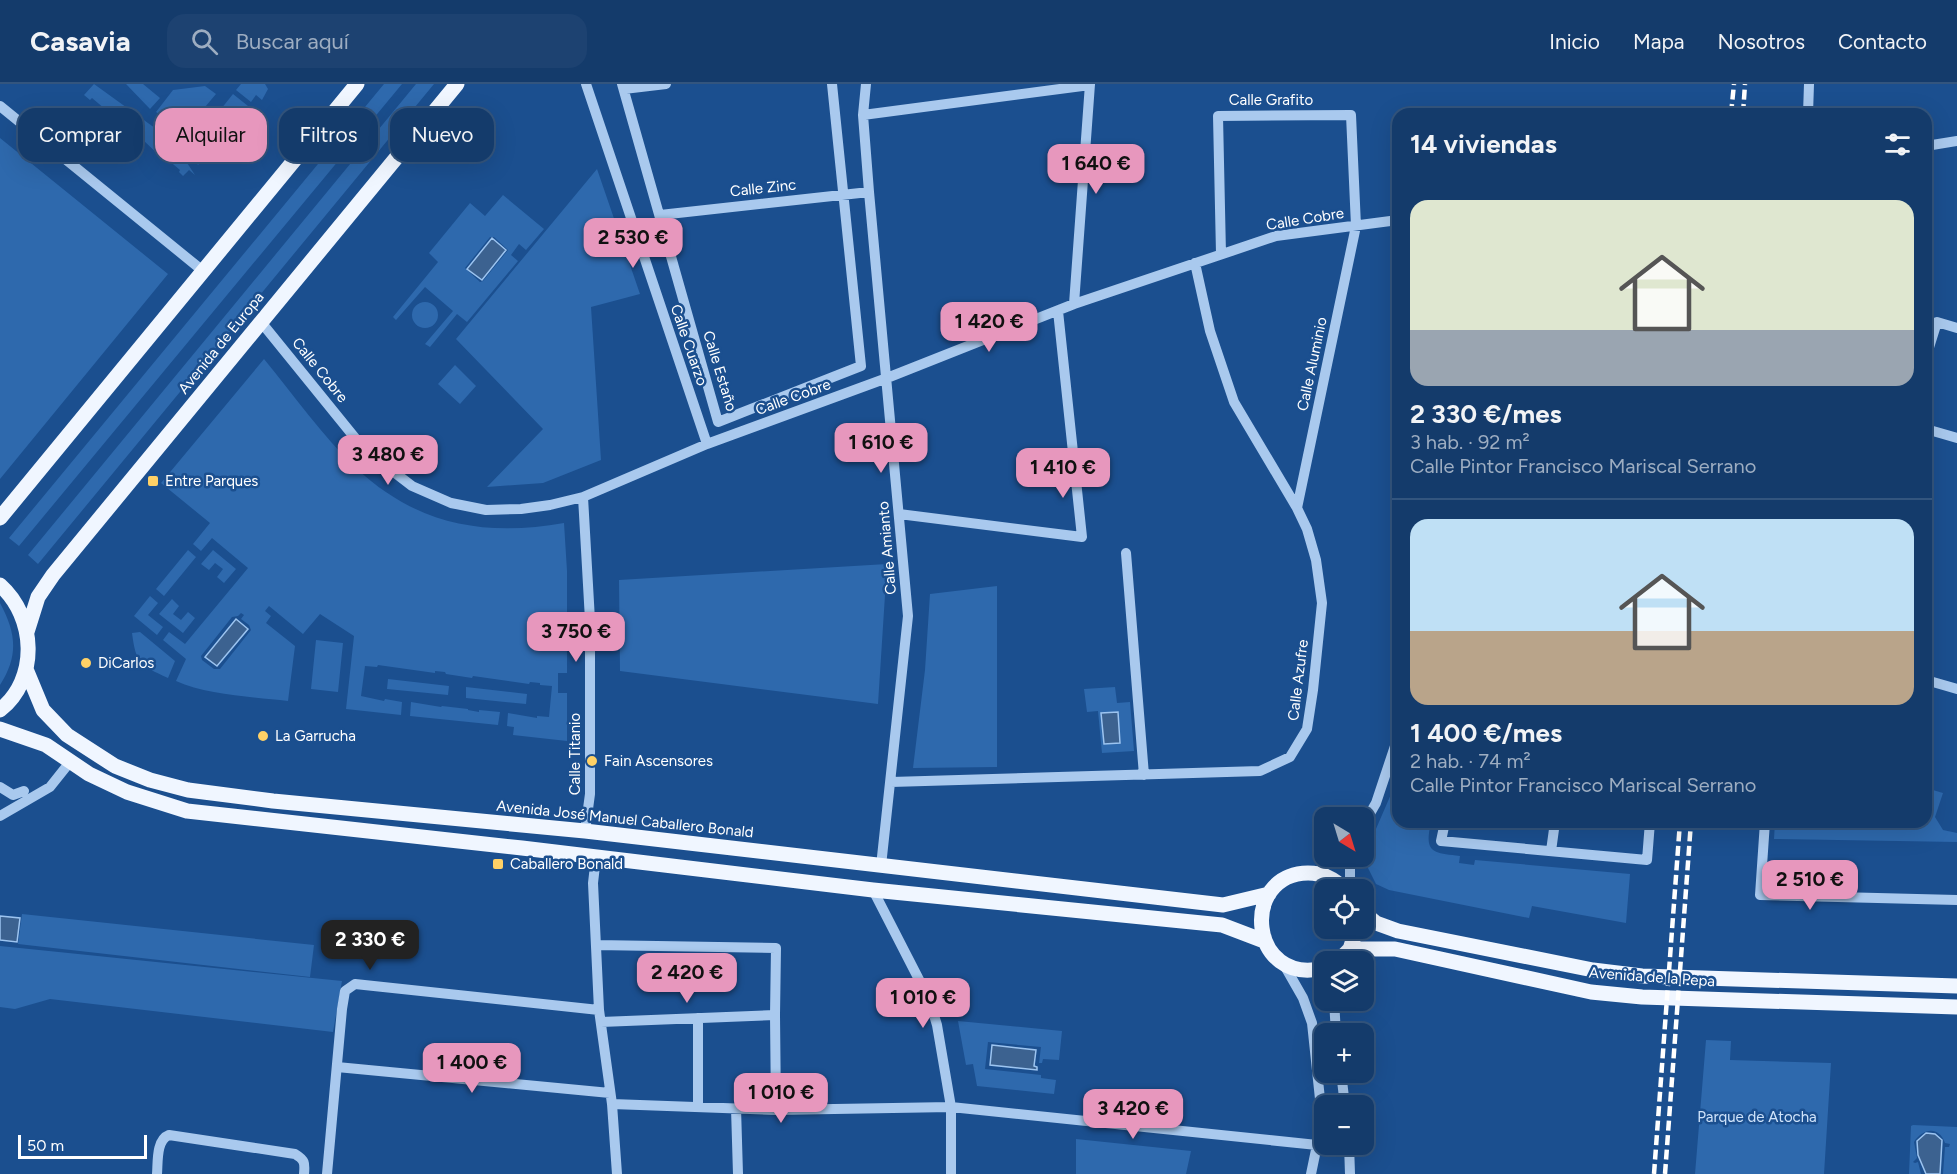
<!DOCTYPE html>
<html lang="es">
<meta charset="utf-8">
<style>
body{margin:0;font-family:Figtree,sans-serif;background:#1d4271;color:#f1f3f6;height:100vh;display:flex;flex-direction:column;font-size:22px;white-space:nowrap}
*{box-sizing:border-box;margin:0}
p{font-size:20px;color:#9dadc1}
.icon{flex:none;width:33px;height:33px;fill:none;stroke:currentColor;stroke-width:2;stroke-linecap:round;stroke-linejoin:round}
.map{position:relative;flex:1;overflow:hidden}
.side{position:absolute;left:1392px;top:24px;width:540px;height:720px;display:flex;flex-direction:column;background:#143b6b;border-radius:18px;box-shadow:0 6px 24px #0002,0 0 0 2px #33557e}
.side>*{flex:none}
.banner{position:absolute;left:18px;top:24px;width:570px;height:54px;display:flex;gap:12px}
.needle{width:39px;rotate:142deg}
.buttons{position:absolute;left:1314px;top:723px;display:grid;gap:12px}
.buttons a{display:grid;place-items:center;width:60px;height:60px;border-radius:12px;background:#143b6b;box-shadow:0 6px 24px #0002,0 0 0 2px #33557e;font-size:30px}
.scale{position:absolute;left:18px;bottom:15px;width:129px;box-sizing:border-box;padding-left:6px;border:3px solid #fff;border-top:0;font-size:16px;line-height:21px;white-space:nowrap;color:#fff;-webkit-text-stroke:4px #1b4f8f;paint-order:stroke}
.price{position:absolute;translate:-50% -51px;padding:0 14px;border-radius:12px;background:#e797bd;color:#111;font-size:20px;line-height:39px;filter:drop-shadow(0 2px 3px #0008)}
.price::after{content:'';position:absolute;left:50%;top:36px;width:18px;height:14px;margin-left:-9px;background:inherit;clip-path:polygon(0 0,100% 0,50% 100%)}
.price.selected{background:#222;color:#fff}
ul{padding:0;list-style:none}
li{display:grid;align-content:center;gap:12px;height:318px;padding:0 18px}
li+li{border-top:2px solid #33557e}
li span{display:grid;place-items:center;height:186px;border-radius:18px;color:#555}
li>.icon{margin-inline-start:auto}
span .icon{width:108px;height:108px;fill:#fffc;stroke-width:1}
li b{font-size:26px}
h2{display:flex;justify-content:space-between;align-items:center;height:72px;padding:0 18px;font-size:26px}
.pill{padding:0 21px;border-radius:18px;background:#143b6b;box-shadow:0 6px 24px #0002,0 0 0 2px #33557e;font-size:21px;line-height:54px}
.pill.selected{background:#e797bd;color:#111}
header{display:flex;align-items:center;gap:36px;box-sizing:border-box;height:84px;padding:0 30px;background:#143b6b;border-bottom:2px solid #33557e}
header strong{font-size:28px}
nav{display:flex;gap:33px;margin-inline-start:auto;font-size:21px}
.search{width:420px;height:54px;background:#1d4271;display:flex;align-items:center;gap:15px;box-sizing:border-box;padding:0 21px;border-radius:18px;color:#9dadc1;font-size:22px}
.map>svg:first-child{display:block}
.green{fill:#2e69ad;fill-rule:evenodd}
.water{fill:#3c6290;stroke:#9cc4f0;stroke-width:1.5}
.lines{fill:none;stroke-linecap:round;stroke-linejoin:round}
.minor{stroke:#a9c9ee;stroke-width:10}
.major{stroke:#f0f6ff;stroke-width:15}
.rail{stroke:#fff;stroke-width:4.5;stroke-dasharray:10 4.5;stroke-linecap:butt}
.poi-dot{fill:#ffd166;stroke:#1b4f8f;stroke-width:2}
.labels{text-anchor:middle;stroke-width:5;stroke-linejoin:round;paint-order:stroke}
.street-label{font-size:15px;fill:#fff;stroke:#1b4f8f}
.poi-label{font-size:15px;fill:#fff;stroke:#1b4f8f;text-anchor:start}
.park-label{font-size:15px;fill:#cfe3fa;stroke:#1b4f8f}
</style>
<header>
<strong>Casavia</strong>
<div class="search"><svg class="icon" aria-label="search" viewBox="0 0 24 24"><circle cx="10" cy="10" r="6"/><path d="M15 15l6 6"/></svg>Buscar aquí</div>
<nav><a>Inicio</a><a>Mapa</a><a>Nosotros</a><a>Contacto</a></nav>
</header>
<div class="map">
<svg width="1957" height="1090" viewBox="0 0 1957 1090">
<rect width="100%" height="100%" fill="#1b4f8f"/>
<path class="green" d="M94 0 166 52 176 62 195 91 189 86 183 92 179 88 180 86 167 75 165 77 141 54 139 56 130 48 131 46 118 35 116 37 104 27 105 25 92 14 90 16 84 11Z
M126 0H143L160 14 150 25Z
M241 0H265L268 5 262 16 256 11 251 18 236 6Z
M384 0H402L19 462 9 454Z
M416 0H434L38 480 28 471Z
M205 2 216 10 189 42 177 43 156 28 173 6Z
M233 10 248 22 231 37 198 81 192 69 193 60Z
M0 54 168 190 0 395Z
M597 85 640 210 591 223 601 376 543 399 487 403 543 345 456 255Z
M503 111 544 145 526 166 519 160 511 171 518 177 467 238 457 230 430 263 425 260 453 227 425 203 396 236 393 233 438 178 429 169 470 119 485 132ZM490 153H494L508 166 483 197 480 198 465 184Z
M412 231a13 13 0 1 1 26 0a13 13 0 1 1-26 0Z
M264 275C293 310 323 353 356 384 417 441 484 453 564 439L567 487V589H558V609H567V657L513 651 514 643 507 642 508 629 537 634V632L549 633 552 602 540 601V599L530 598 529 600 473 592 472 594 446 590 445 588 435 587V589L378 581 377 583 365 582 361 612 384 617 385 615 402 618 401 631 346 625 354 552 320 530 303 550 269 522 265 527 271 532 266 539 295 562 288 617C254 613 207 611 176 597L186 575 163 556 169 548 185 560 248 484 212 454 201 467 193 460 210 439 161 399ZM241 529 244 531 241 535 249 541 251 546 220 585H214L202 576 201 572 232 533 238 532Z
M455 281 476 302 460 320 438 300Z
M188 466 196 473 164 512 156 505Z
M213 466 236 485 224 499 217 493 223 485 215 479 209 486 201 480Z
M887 480 878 620 620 587 619 496Z
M997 502V683L913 684 925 586 930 510Z
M150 512 158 519 148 531 163 543 157 551 134 532Z
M172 515 179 522 173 530 181 536 188 528 195 534 183 549 159 530Z
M0 519C16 549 19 571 0 601Z
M140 548 175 577 168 594C140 581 136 580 132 549Z
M316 556 343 559 338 608 311 605Z
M388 595 449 602 448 611 387 605Z
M466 603 527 610 526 620 466 614Z
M1115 603 1117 619 1130 618 1134 667 1102 669 1098 627 1087 628 1084 605Z
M411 618 441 623 442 622 468 625V626L479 628V626L500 628 498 641 410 632Z
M1398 694V738H1431C1424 769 1432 769 1460 772L1459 779 1474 781 1475 776 1630 790 1626 839 1532 822 1529 834 1389 806 1376 800 1367 782 1366 768Z
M1926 704 1943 709 1935 733 1943 746 1957 749V758L1774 755 1775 738H1867V745H1889L1890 738H1926Z
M22 830 314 861 310 893 18 860Z
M0 862 342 897 333 948 50 915 15 925 0 923Z
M958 937 1062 947 1059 976 1043 975 1042 979H1039L1041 963 988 958 985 985 1041 991V994L1056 996 1054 1010 977 1002 973 980 966 981Z
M1706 956 1731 957 1730 976 1831 979 1824 1090H1695Z
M1913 1041 1957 1043V1090H1943L1945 1063H1949L1950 1060 1945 1059C1939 1042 1923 1044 1914 1058L1917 1074 1913 1078 1915 1079 1918 1078 1921 1090H1909L1911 1042Z
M1076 1055 1191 1067 1186 1090H1076Z"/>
<path class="water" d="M492 154 506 166 482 196 467 185Z
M236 535 248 545 217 582 205 573Z
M1118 628 1120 659 1104 660 1101 629Z
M0 832 20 834 17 858 0 856Z
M992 961 1036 966 1034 982 1037 983V986L990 981Z
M1926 1049 1935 1050 1942 1056 1940 1090H1926L1918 1071 1917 1057Z"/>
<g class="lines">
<path class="minor" d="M586 0 707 360
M622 0 718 338 861 282 832 0
M866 0 863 31 869 108 908 532 881 782
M624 5 666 0
M0 22 203 187
M1808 30 1809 0
M863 31 1090 1
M1926 62 1957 57
M660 131 869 108
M1221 170 1218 32 1351 31 1356 142 1297 424
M1074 220 1090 0
M261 238 364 365 412 402 451 419 486 426 521 425 550 421 583 413 707 360 887 294 1074 220 1276 152 1398 136
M1926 273 1937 238 1957 244
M1926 345 1957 354
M583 413 590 536V710L585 747
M899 430 1082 453 1058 227
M1126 469 1144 691
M1926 596 1957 605
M891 698 1260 687 1290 673 1307 645 1313 606 1322 519 1316 476 1307 445 1297 424 1234 318 1210 247 1195 179
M0 703 13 711 24 707
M0 732 50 703 70 678
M1445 738 1441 757 1647 776 1650 738
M1765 738 1760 811 1957 816
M1364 740 1376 719 1398 653
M1551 767 1555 738
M596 773 593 799 599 926 612 1020 617 1090
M1316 789 1338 772
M873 806 929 915 937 941 951 1023V1090
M1350 806V772
M596 861 776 864 775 931 776 1026
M1283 879 1303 914 1312 939 1320 1015 1317 1061 1311 1090
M1334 916 1336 950
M698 934V1023
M601 938 775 931
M337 983 610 1009
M1341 988 1345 1022
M612 1020 776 1026 951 1023 1317 1061
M736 1024 738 1090
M1349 1060 1350 1090
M157 1090C158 1078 156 1056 169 1051L295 1070C305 1076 305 1079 304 1090
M327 1090 342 925 345 907 355 900 599 926"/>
<path class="major" d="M0 434 357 0
M0 501C36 533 39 595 0 626
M27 548 38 513 53 491 457 0
M26 585 43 626 67 651 115 682 150 696 188 706 273 717 585 747 1223 821 1269 810
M0 645 46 661 89 690 127 708 187 727 522 764 873 806 1222 841 1264 857
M1364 829 1376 839 1398 847 1593 886 1642 892 1957 902
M1350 865H1395L1591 908 1642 913 1957 923
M1337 878 1350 865 1357 844
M1324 884C1249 903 1239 790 1308 789 1322 789 1335 795 1345 806"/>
<path class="rail" d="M1731 30 1734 0
M1743 30 1745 0
M1654 1090 1680 738
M1665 1090 1691 738"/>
</g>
<g class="poi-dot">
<rect x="147" y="391" width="12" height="12" rx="3"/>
<circle cx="86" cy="579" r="6"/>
<circle cx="263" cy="652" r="6"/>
<circle cx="592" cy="677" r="6"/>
<rect x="492" y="774" width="12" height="12" rx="3"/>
</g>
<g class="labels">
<g class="street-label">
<text x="1271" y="21">Calle Grafito</text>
<text transform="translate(763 104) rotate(-6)" y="5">Calle Zinc</text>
<text transform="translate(1305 135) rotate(-9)" y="5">Calle Cobre</text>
<text transform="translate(221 259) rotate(-51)" y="5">Avenida de Europa</text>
<text transform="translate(689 261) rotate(71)" y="5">Calle Cuarzo</text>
<text transform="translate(1312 280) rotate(-78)" y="5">Calle Aluminio</text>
<text transform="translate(320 286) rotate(51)" y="5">Calle Cobre</text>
<text transform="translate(720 287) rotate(73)" y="5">Calle Estaño</text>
<text transform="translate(793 313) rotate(-20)" y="5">Calle Cobre</text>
<text transform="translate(887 464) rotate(-95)" y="5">Calle Amianto</text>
<text transform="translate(1298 596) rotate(-83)" y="5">Calle Azufre</text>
<text transform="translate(575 670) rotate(-90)" y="5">Calle Titanio</text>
<text transform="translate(625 735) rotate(6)" y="5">Avenida José Manuel Caballero Bonald</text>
<text transform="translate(1652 893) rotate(4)" y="5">Avenida de la Pepa</text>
</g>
<g class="poi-label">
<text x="165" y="402">Entre Parques</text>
<text x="98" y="584">DiCarlos</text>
<text x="275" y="657">La Garrucha</text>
<text x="604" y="682">Fain Ascensores</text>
<text x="510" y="785">Caballero Bonald</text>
</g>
<g class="park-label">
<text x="1757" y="1038">Parque de Atocha</text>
</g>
</g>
</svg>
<div class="buttons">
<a><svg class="needle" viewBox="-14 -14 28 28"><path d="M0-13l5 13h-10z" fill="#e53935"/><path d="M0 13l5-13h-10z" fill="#9dadc1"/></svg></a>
<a><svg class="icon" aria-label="locate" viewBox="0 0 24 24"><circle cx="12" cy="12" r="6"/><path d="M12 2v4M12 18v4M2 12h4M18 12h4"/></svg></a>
<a><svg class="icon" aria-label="layers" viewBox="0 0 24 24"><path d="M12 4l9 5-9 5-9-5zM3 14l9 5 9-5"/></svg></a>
<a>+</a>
<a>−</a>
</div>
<div class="scale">50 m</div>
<b class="price" style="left:1096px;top:111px">1 640 €</b>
<b class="price" style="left:633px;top:185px">2 530 €</b>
<b class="price" style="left:989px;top:269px">1 420 €</b>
<b class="price" style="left:881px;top:390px">1 610 €</b>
<b class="price" style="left:388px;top:402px">3 480 €</b>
<b class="price" style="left:1063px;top:415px">1 410 €</b>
<b class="price" style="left:576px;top:579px">3 750 €</b>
<b class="price" style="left:1810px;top:827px">2 510 €</b>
<b class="price selected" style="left:370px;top:887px">2 330 €</b>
<b class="price" style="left:687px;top:920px">2 420 €</b>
<b class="price" style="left:923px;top:945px">1 010 €</b>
<b class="price" style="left:472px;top:1010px">1 400 €</b>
<b class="price" style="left:781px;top:1040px">1 010 €</b>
<b class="price" style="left:1133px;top:1056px">3 420 €</b>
<div class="banner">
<a class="pill">Comprar</a>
<a class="pill selected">Alquilar</a>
<a class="pill">Filtros</a>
<a class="pill">Nuevo</a>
</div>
<section class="side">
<h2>14 viviendas<svg class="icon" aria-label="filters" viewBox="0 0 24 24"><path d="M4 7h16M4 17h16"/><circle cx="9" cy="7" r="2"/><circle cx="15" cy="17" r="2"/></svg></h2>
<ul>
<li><span style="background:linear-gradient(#dfe7d0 70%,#9aa5b1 0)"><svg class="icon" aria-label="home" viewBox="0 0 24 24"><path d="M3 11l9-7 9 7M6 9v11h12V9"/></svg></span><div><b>2 330 €/mes</b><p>3 hab. · 92 m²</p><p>Calle Pintor Francisco Mariscal Serrano</p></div></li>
<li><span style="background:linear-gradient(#bfe0f5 60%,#b9a48a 0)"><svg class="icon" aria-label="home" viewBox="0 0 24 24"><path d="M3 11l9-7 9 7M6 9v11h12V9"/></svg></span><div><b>1 400 €/mes</b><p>2 hab. · 74 m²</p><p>Calle Pintor Francisco Mariscal Serrano</p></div></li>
</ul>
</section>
</div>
